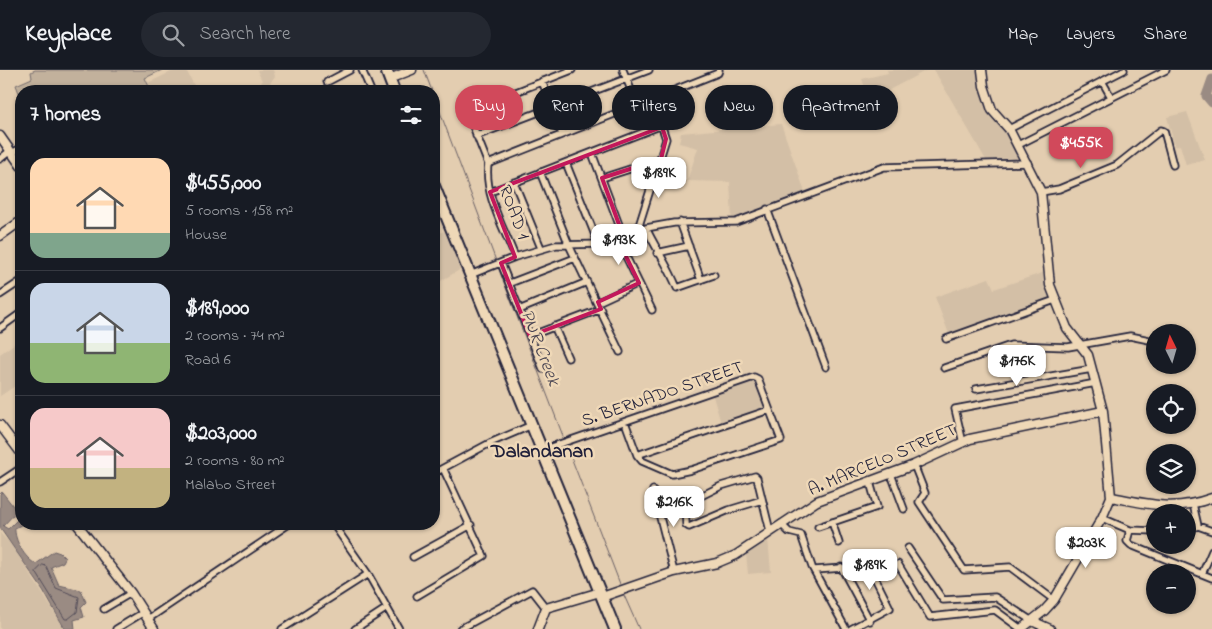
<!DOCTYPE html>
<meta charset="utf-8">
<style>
body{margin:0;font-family:"Indie Flower",sans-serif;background:#242831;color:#f1f3f6;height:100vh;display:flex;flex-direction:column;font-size:19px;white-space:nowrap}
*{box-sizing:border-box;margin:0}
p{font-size:16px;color:#9ea1a6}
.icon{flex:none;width:28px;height:28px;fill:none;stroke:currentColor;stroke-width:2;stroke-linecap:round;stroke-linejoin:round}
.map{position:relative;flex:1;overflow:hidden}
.side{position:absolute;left:15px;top:15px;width:425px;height:445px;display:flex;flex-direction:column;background:#171b24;border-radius:20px;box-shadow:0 1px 4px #0004}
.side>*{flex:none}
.top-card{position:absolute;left:455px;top:15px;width:475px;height:45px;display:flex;gap:10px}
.needle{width:32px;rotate:355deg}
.fabs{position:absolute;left:1146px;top:254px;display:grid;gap:10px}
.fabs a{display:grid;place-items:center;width:50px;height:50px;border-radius:50%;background:#171b24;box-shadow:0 1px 4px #0004;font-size:25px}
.price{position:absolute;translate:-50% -42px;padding:0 11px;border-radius:10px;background:#fff;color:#222;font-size:16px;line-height:32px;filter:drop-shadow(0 1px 2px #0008)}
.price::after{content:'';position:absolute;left:50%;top:30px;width:15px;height:11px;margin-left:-8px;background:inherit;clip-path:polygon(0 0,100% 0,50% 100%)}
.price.current{background:#d1495b;color:#fff}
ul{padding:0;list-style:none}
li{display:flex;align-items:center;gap:15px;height:125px;padding:0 15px}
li+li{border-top:1px solid #363941}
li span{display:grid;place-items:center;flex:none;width:140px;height:100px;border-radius:15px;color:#555}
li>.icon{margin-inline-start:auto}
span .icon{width:60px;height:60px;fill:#fffc;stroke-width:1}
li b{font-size:21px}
h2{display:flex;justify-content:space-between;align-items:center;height:60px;padding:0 15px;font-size:21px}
.chip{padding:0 18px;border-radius:22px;background:#171b24;box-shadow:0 1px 4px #0004;font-size:18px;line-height:45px}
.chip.current{background:#d1495b;color:#fff}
header{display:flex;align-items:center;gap:30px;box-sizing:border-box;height:70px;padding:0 25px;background:#171b24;border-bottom:1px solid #363941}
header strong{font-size:24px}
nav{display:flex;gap:28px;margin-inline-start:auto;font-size:18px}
.search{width:350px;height:45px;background:#242831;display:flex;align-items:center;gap:12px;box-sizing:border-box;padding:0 18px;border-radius:28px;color:#9ea1a6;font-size:19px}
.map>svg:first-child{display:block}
.built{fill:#d3bfa6}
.green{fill:#c2b19c;stroke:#726a6c}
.water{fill:#9a8b83;stroke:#6a6166}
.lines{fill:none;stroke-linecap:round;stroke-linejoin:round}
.shore{stroke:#524c58;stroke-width:1}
.stream{stroke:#6a6166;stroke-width:1}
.river{stroke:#9a8b83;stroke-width:9}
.street-casing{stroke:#22223b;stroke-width:9}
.secondary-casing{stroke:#22223b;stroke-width:11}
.highway-casing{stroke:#22223b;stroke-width:14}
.street{stroke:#efd8b7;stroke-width:5.5}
.secondary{stroke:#efd8b7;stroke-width:8}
.highway{stroke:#efd8b7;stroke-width:10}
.marked{fill:none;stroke:#c2185b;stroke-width:4;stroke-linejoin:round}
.labels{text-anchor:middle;stroke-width:5;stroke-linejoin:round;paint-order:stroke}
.street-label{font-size:18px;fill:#22223b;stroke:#efd8b7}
.water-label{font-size:19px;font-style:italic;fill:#464251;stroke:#efd8b7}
.quarter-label{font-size:20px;font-weight:bold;fill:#22223b;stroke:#efd8b7}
</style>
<header>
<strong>Keyplace</strong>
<div class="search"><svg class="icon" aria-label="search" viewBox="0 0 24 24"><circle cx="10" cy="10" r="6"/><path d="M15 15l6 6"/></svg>Search here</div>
<nav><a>Map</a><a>Layers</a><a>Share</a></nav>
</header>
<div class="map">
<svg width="1212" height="559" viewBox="0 0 1212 559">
<rect width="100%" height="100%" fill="#e3cdb0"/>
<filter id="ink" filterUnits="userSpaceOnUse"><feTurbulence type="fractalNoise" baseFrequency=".02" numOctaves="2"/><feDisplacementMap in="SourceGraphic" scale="10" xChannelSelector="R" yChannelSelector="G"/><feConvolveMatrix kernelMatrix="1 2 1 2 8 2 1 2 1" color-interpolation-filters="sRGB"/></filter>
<g filter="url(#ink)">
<path class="built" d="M175 0H186L197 21H152L148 13Z
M257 0H273L275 6 268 16 271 21H258L262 11Z
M887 0H927L889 20 892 29 872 37 862 9 888 3Z
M934 0H979L980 18 990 47 1003 58 1020 88 986 90Z
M1187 42 1205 90 1186 95 1180 75 1175 77 1167 47Z
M781 54 805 122 732 150 730 112 687 111 698 78 679 73 681 63Z
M444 161 461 199 434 215V166Z
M1045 202 1050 229 949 264 935 227 989 208 994 219Z
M21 269V312L0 326V284Z
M756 309 766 337 721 353 712 323Z
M0 463 11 474 65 559H0Z
M768 468 771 502 748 504 746 484Z"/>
<path class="green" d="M35 0H162L145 8 151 21H39L35 15 19 23 16 15 32 8 31 2Z"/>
<path class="water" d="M2 422 17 441 3 456 8 459 21 446 23 454 15 458C14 470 25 489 36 494L54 481 60 483 65 488 63 492 51 497 59 515 81 520 86 532 81 537 84 547 74 550 75 559H65L43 520 0 458V424Z"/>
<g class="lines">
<path class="shore" d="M43 495 46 496 56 518 79 527 77 542 68 549H65L36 502Z"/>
<path class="stream" d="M424 0 432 21
M434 26 496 191
M498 197 563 366
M566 374 620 514
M623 523 639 559"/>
<path class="river" d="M1212 9 1206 26 1212 33"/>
<g class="street-casing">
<path id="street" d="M362 0 371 21
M623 0 637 35
M542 11 562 64
M1102 11 1111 27
M327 12 350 0
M662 57 677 47
M1009 59 1124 0
M476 66 649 0
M1018 75 1166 0
M12 83 21 78
M592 83 624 168
M0 89 10 81
M566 93 599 175
M488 94 718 3 719 0
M488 94 467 41 572 0
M488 94C484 125 504 158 515 187
M540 102 569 175 620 282
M602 108 661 89
M514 112 541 178
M490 122 657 57H662
M1041 122 1059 119 1117 95 1161 60 1164 61 1173 95
M767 139 826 297
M680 152 701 210
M646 158C656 179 669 197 677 218L714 205
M637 162 666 69 662 57
M618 170 652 240
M657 183 689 176
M501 193 543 299
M470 205 515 187 556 175 604 174 646 158 674 153 736 152 884 97 1028 93
M510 213 575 188
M0 225 21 211
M598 232 639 213
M519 240 587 212
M554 256 568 288
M0 258 21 243
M530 266 601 239
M946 269 1055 230
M944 298 1011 275 1068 277 1130 266 1154 271
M976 319 1092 299
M963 373 955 339 1096 313
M542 380 754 307 758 309 781 370 691 400 672 404 642 391 637 385 625 352
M637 385 769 340
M914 395 925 423 919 432 964 500 1010 497 1054 530
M434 403 490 373 532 355
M891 404 904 439
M0 412 21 398
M653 420 674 502
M762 430 729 440 689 457 686 455 685 436 687 433 721 416 755 406 757 408 770 461
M1193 434 1198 456
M1102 448 1130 460 1155 461
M832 452 839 473
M333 454 368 504 399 559
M781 454 789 462 801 465 812 497 846 559
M818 457 877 437 870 412
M1188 459 1198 456 1212 461
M1130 460 1127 471 1131 475 1212 508
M908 478 943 530 995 527 1032 551
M413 487 471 455
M898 494 930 547 995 540 1021 559
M841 497 870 551
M815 500 869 496 890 538 851 559
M1202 504 1212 481
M417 526 484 486 443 398
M104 539 131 523
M148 549 289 454
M116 559 144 542
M282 559 368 504
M355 559 387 538
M460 559 532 520 546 538"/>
</g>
<g class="secondary-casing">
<path id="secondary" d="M982 0 984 16 992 40 1009 59 1041 122 1050 215 1067 258 1088 285 1103 341 1111 427 1102 448 1054 530 1044 541 1021 559
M389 9 412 0
M0 66 21 96
M0 166 21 151
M0 355 21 383
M1111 427C1150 434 1173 442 1212 428
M77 454 131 523 154 559
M602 527 674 502 717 493 736 485 817 431 914 395 970 369 1103 341
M1032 551 1050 559
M538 559 546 538 600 522"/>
</g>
<g class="highway-casing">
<path id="highway" d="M386 0 394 21
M434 116 615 559"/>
</g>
<use href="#street" class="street"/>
<use href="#secondary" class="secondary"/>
<use href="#highway" class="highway"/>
</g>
</g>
<path class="marked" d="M662 57 666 69 661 89 602 108 624 168 618 170 639 213 598 232 601 239 530 266 501 193 515 187 490 122Z"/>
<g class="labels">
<g class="street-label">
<text transform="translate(515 142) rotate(69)" y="6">ROAD 1</text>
<text transform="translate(662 323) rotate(-19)" y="6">S. BERNADO STREET</text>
<text transform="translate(882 389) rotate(-23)" y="6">A. MARCELO STREET</text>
</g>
<g class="water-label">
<text transform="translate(542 277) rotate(69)" y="7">PNR Creek</text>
</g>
<g class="quarter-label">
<text x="542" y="387">Dalandanan</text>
</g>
</g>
</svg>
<div class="fabs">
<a><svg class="needle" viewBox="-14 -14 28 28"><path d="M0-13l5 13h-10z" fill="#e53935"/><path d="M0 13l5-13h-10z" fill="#9ea1a6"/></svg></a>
<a><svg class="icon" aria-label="locate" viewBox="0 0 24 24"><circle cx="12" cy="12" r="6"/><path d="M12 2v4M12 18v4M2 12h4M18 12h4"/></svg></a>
<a><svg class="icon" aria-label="layers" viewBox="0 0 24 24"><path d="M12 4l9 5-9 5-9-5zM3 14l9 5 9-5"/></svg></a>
<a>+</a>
<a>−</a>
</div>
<b class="price current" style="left:1081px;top:99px">$455K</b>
<b class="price" style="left:659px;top:129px">$189K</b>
<b class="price" style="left:619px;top:196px">$193K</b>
<b class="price" style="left:1017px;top:317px">$176K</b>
<b class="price" style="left:674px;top:458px">$216K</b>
<b class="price" style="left:1086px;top:499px">$203K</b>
<b class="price" style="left:870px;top:521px">$189K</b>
<div class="top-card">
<a class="chip current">Buy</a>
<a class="chip">Rent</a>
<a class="chip">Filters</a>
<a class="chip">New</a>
<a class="chip">Apartment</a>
</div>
<section class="side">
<h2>7 homes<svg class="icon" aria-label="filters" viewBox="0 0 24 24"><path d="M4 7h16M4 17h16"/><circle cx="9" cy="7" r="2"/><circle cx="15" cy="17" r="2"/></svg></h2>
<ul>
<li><span style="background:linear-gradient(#ffd9b3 75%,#7fa58c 0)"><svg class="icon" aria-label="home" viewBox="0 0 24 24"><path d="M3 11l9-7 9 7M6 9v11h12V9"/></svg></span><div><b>$455,000</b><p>5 rooms · 158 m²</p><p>House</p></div></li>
<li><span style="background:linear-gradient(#c9d6e8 60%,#8fb573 0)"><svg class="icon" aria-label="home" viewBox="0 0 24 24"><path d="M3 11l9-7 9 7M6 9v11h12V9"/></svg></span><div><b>$189,000</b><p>2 rooms · 74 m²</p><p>Road 6</p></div></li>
<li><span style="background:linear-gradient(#f6c9c9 60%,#c2b280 0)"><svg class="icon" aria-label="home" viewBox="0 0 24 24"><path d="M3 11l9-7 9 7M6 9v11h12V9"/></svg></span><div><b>$203,000</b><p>2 rooms · 80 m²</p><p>Malabo Street</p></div></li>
</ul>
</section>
</div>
